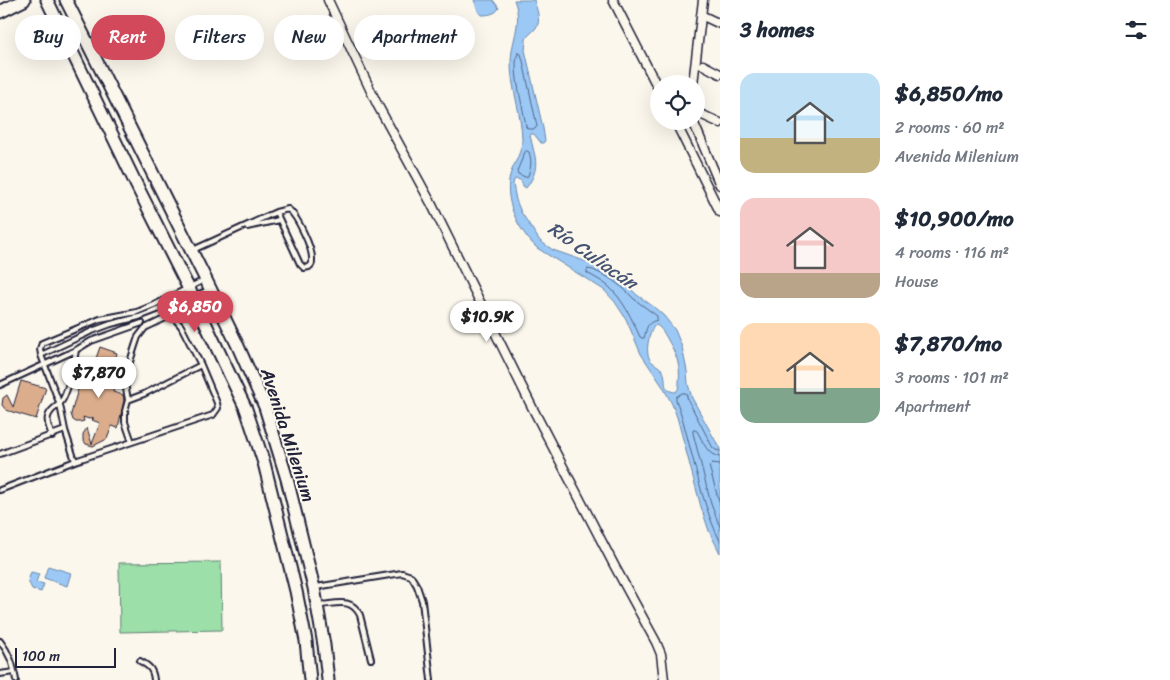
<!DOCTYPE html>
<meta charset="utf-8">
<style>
body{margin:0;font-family:Sriracha,sans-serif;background:#f6f6f7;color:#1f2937;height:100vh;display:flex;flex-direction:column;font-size:19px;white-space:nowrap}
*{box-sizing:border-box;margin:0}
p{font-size:16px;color:#747a83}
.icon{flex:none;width:28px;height:28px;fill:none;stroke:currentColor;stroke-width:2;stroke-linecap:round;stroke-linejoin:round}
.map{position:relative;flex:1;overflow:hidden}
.side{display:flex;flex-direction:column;background:#fff;width:450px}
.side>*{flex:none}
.guide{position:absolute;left:15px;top:15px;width:475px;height:45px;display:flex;gap:10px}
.controls{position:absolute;left:650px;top:75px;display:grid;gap:10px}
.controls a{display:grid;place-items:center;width:55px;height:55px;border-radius:50%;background:#fff;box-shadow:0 5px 20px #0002;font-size:25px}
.scale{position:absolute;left:15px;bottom:12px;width:101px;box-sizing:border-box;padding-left:5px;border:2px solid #22223b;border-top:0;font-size:14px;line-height:18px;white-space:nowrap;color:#22223b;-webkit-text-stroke:4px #fbf7ec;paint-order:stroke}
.price{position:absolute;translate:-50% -42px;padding:0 11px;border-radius:18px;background:#fff;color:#222;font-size:16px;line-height:32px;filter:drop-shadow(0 1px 2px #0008)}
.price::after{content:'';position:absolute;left:50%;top:30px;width:15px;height:11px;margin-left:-8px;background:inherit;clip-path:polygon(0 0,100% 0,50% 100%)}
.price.selected{background:#d1495b;color:#fff}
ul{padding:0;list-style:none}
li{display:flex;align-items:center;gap:15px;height:125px;padding:0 20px}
li span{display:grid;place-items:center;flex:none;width:140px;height:100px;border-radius:15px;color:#555}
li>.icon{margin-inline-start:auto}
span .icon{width:60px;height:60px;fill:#fffc;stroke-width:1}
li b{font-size:21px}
h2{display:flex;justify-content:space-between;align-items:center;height:60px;padding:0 20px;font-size:21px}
.pill{padding:0 18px;border-radius:22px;background:#fff;box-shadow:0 5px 20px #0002;font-size:18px;line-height:45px}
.pill.selected{background:#d1495b;color:#fff}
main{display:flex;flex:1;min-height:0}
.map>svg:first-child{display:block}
.green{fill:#9cdfa9;stroke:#5f8072}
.water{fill:#9bc8f5;stroke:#6b86ab;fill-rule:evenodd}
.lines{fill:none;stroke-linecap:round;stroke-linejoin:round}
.shore{stroke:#526485;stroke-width:1}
.building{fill:#dbad8c;stroke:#22223b}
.lane-casing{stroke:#22223b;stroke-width:8}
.street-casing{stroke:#22223b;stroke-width:11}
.secondary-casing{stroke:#22223b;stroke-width:15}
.lane{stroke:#fbf7ec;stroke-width:4}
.street{stroke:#fbf7ec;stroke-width:8}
.secondary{stroke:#fbf7ec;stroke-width:11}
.labels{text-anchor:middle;stroke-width:4;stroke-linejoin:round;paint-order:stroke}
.street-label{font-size:18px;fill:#22223b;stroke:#fbf7ec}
.water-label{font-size:19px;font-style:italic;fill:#465473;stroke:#fbf7ec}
</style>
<main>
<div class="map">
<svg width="720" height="680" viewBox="0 0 720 680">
<rect width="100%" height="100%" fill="#fbf7ec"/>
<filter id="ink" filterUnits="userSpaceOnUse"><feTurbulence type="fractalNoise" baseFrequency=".02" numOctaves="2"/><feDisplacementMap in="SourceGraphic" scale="10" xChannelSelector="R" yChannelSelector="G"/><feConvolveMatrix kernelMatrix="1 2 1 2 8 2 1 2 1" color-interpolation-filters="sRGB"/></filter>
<g filter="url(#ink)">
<path class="green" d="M221 562 222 630 120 632 119 563Z"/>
<path class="water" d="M474 0H493L499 8C496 14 488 15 482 15L479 13Z
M514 0H534C536 7 540 17 538 24 536 30 530 33 527 37 525 41 526 46 525 50L543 128 545 141 543 143H541L534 134H531L530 135C531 141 533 146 534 152 538 165 535 177 526 188L523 186C522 182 521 179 516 179L514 180 513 184 516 200 521 212 540 241 553 250 596 265 610 272 626 284 637 295 654 307 664 316 675 330 682 347 687 371 688 384 692 398 720 449V553L709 531 701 507 677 417 672 404 663 387 641 354 626 319 615 302 604 290 537 248C518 230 502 199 511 172 515 162 522 151 522 140 522 113 510 87 511 60 512 38 523 22 514 0ZM656 325C662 328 665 335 668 340 676 354 681 365 679 381 679 386 679 388 676 392 660 391 668 380 663 371 660 366 655 365 651 361 644 353 649 334 654 326Z
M48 566 71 573 67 586 44 578Z
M31 572 39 574 36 582 44 584 41 592 32 589 28 581Z"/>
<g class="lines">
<path class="shore" d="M518 53 521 54 523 61 537 126 535 129H528L526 127C524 108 511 70 518 53Z
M527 151 529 152C532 161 531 167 528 176L525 177 518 174 517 171 525 152Z
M588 269 593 270 608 277 623 288 634 299 657 316V320C646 323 647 328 644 338H642L640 337C632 319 623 299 608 286 602 281 594 277 587 273V271Z
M720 451 716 450 713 448 688 400 686 393H682L676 397V400C682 414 685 429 689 444 698 477 705 511 720 541
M720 457C707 456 703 441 697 431L695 430H693V433L711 504 720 527
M720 464 712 463 709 466 720 505"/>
</g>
<path class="building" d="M100 347 117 353 108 383 115 385 113 392 123 395 124 400 118 428 112 426 107 439 93 446 86 444 83 440V434L87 428 92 444 100 423 92 420 94 418 89 419 83 417 84 421 80 422H76L73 420 71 414 80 382 87 384Z
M21 381 46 388 36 419 6 410 2 405 3 398 7 395 13 407Z"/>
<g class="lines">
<g class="lane-casing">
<path id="lane" d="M247 227 279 220
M193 250 276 212 288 209C297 215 313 249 312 260 312 265 312 264 309 267L304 268 300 264 276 212
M41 355 92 331 111 324 139 317 209 290
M0 385 76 350
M52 436C50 429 46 423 48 417 50 408 59 407 63 399 69 387 74 363 76 350L91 341 142 323
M132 442 125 422V411L128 400 125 383 128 368 135 346 138 337 145 328 166 318 171 317 174 318 181 326 201 365
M0 454 65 430 60 405 41 355 40 349 42 343 100 319 137 312 154 305 204 280
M75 461 213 415 218 408 217 403 201 365 144 394 128 400
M0 490 75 461 65 430
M316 587 402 573 411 576 417 586 422 601 431 680
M320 605C336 604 351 597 360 615L371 659
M0 641C10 654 13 664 16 680
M140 661C149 666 153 669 154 680
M0 674 14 672"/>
</g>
<g class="street-casing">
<path id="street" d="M328 0 377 104 431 203 533 409 614 565 656 642 661 654 664 680
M613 0 659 90
M701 15 720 24
M703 65 720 74
M693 84 703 0
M696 112 720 123
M675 121 720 212
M693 121 720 185"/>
</g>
<g class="secondary-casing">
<path id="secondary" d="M47 0 136 184 191 293 246 409 264 463 296 591 306 641 310 680
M66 0 206 280 237 344 265 407 287 479 314 588 324 645 328 680
M0 12 24 0"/>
</g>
<use href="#lane" class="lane"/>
<use href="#street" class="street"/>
<use href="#secondary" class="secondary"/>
</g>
</g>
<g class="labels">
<g class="street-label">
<text transform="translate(288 435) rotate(72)" y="6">Avenida Milenium</text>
</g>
<g class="water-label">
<text transform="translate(593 255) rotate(35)" y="7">Río Culiacán</text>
</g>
</g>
</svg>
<div class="controls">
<a><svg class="icon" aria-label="locate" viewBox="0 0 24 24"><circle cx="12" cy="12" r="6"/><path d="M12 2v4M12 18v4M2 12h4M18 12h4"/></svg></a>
</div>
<div class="scale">100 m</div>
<b class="price selected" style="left:195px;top:333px">$6,850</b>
<b class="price" style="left:487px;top:343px">$10.9K</b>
<b class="price" style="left:99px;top:399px">$7,870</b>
<div class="guide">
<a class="pill">Buy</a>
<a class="pill selected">Rent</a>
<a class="pill">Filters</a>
<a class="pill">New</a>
<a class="pill">Apartment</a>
</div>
</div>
<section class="side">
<h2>3 homes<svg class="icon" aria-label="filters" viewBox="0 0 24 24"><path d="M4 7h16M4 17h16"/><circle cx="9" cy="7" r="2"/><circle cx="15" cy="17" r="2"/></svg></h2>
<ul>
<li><span style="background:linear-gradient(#bfe0f5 65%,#c2b280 0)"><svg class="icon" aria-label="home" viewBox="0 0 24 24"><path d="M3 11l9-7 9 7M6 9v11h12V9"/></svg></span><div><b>$6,850/mo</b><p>2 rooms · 60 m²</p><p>Avenida Milenium</p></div></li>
<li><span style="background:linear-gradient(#f6c9c9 75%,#b9a48a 0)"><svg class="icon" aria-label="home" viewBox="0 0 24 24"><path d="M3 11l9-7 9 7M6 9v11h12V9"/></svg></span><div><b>$10,900/mo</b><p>4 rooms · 116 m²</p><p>House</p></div></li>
<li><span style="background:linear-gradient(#ffd9b3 65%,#7fa58c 0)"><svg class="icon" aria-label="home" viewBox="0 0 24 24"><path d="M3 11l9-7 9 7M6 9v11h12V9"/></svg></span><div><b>$7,870/mo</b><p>3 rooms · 101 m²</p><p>Apartment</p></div></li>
</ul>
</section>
</main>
